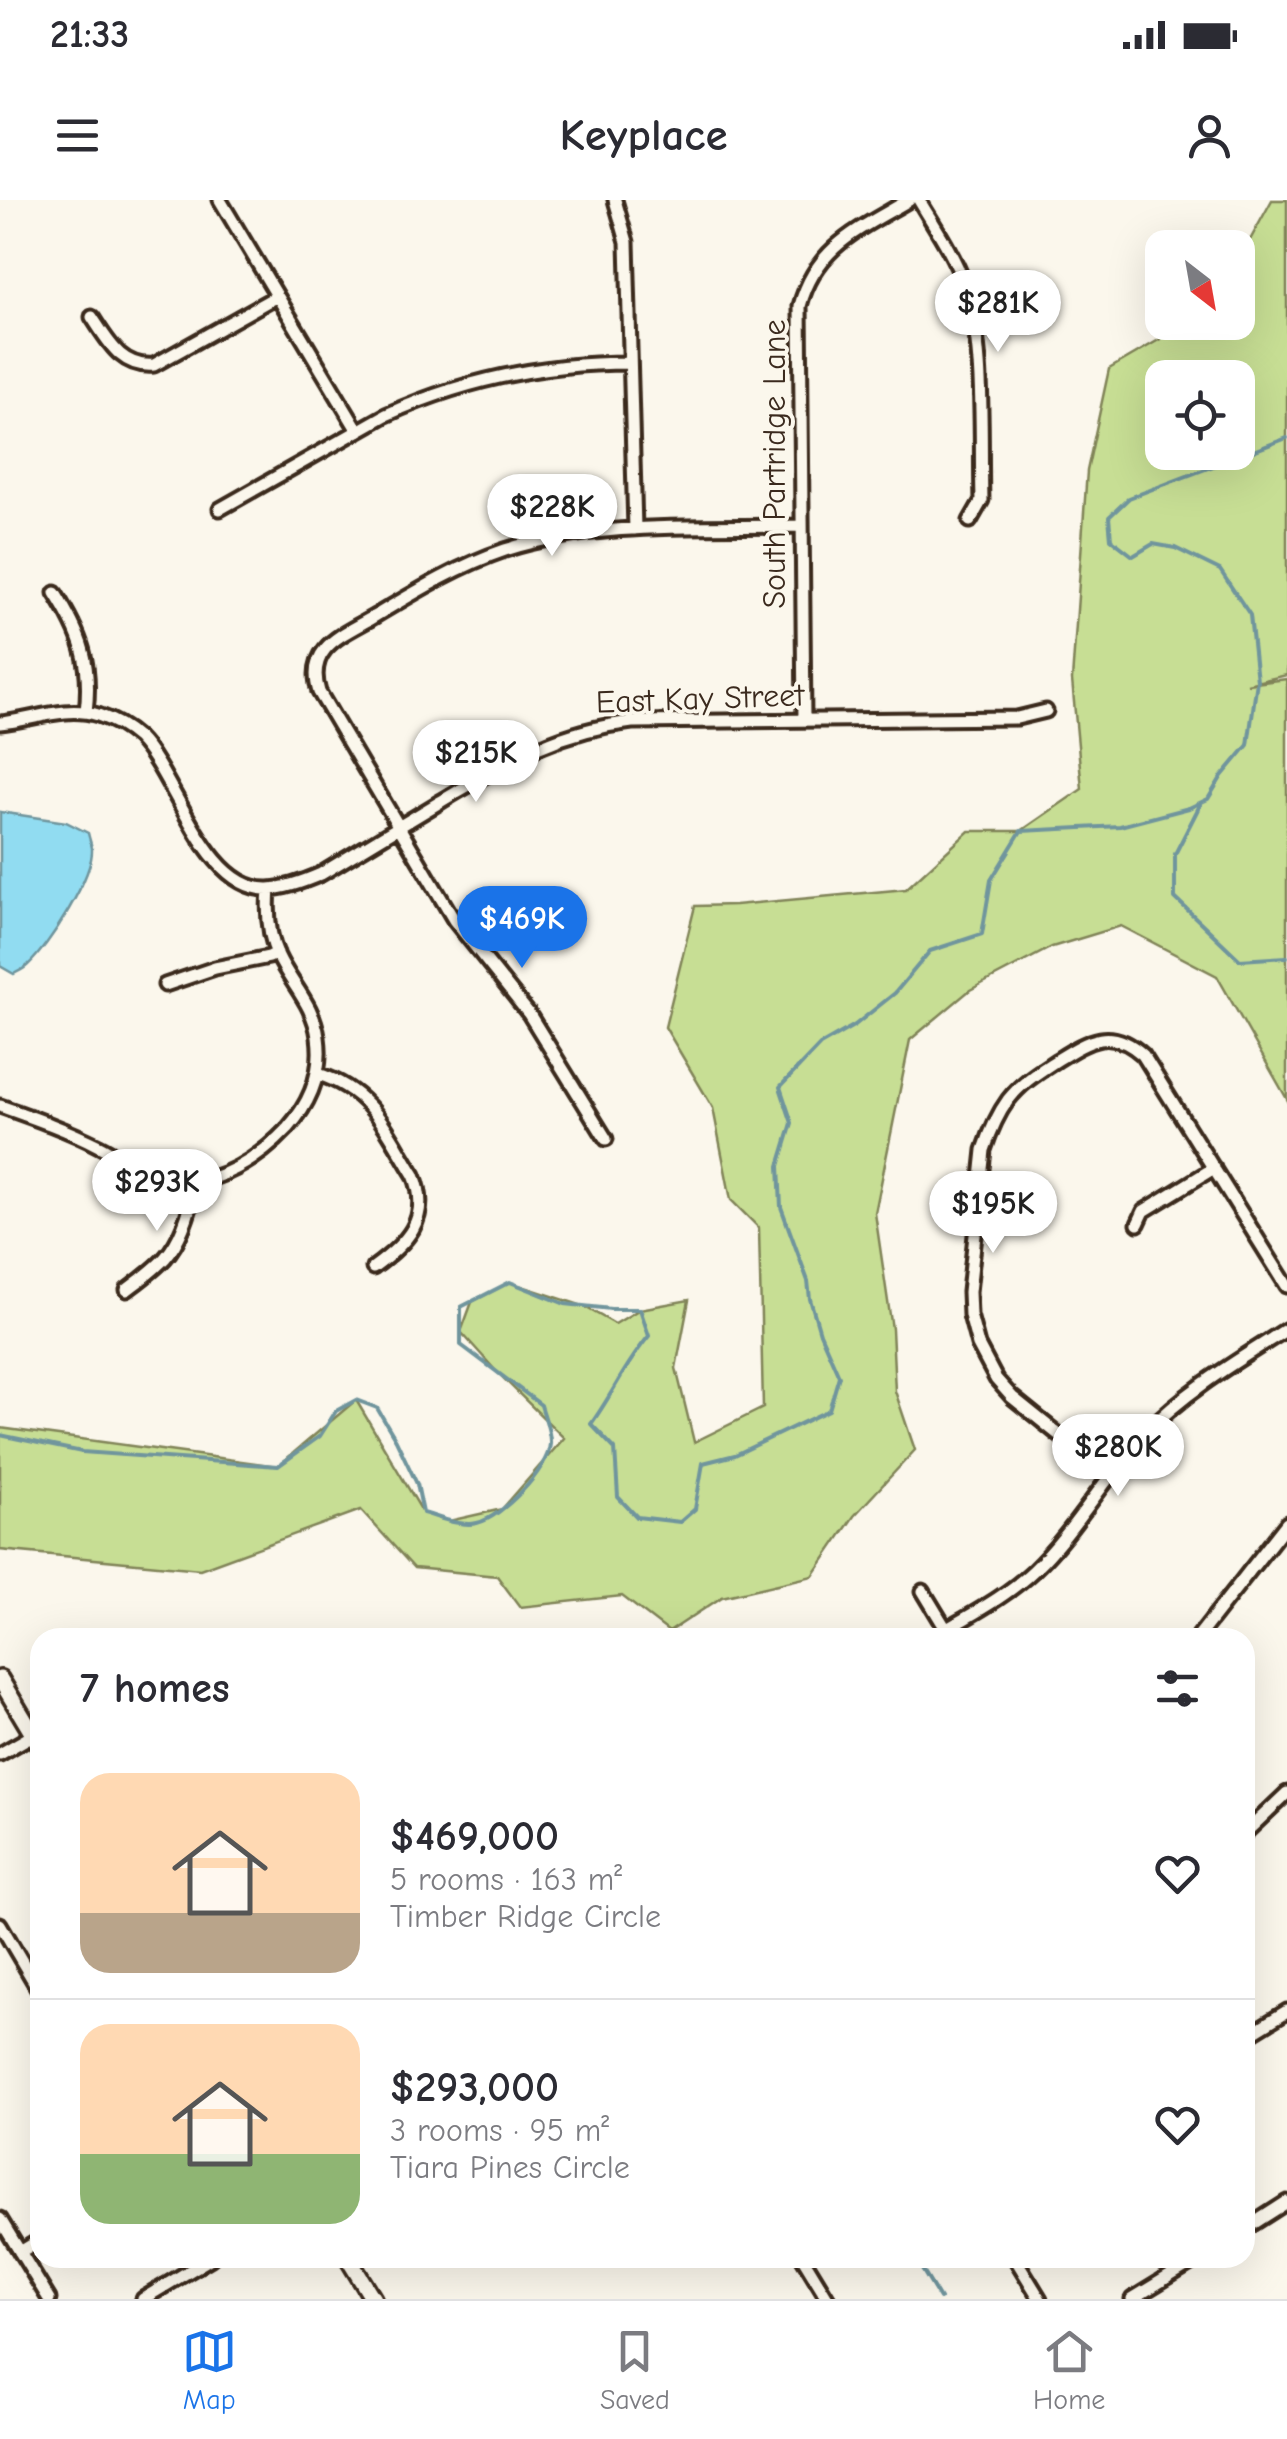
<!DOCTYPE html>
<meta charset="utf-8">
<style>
body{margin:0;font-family:"Comic Neue",sans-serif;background:#f7f7f7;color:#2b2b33;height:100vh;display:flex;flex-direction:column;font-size:38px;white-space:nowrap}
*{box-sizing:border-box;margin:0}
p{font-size:32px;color:#7c7c81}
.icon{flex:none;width:55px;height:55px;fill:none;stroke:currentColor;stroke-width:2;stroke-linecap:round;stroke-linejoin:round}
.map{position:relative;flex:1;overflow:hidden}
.panel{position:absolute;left:30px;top:1428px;width:1225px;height:640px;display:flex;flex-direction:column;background:#fff;border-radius:30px;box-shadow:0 10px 40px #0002}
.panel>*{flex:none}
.needle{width:65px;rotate:149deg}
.tools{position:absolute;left:1145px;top:30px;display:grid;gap:20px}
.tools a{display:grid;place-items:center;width:110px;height:110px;border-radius:20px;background:#fff;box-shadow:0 10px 40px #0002;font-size:50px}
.price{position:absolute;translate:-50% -85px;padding:0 22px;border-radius:35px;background:#fff;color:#222;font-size:32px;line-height:65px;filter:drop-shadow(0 2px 5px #0008)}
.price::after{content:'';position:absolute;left:50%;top:60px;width:30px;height:22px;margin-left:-15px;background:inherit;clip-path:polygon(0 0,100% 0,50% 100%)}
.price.selected{background:#1a73e8;color:#fff}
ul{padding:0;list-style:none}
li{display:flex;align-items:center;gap:30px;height:250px;padding:0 50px}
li+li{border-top:2px solid #e1e1e2}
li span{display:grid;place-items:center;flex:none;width:280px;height:200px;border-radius:30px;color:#555}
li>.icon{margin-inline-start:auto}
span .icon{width:120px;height:120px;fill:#fffc;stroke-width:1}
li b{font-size:42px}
h2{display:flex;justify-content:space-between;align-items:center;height:120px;padding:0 50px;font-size:42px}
.status{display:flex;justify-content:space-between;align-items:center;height:70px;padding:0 50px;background:#fff;direction:ltr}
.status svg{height:28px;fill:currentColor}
header{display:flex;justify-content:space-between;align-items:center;height:130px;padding:0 50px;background:#fff;font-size:45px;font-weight:600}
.dock{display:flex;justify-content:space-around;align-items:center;height:140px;border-top:2px solid #e1e1e2;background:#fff;font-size:28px;color:#7c7c81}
.dock a{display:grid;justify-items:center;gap:5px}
.dock .selected{color:#1a73e8}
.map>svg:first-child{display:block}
.green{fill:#c7de94;stroke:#818459;stroke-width:2.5;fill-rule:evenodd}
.water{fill:#91dcf1;stroke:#6f959d;stroke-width:2.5}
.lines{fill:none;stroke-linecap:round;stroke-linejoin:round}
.stream{stroke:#6f959d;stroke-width:4}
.street-casing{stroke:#3b2a1e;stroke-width:19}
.secondary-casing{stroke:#3b2a1e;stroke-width:22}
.street{stroke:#fbf7ec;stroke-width:11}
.secondary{stroke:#fbf7ec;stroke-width:15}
.labels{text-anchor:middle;stroke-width:8;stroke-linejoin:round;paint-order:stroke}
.street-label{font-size:32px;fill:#3b2a1e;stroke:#fbf7ec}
</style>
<div class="status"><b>21:33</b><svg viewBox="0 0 49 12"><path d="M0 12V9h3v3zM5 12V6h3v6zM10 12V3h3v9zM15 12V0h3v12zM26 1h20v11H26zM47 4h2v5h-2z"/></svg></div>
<header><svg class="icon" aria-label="menu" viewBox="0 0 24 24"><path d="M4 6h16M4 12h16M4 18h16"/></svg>Keyplace<svg class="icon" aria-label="person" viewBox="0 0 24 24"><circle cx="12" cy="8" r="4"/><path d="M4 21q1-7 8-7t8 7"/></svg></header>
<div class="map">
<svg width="1287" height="2099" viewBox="0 0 1287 2099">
<rect width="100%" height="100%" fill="#fbf7ec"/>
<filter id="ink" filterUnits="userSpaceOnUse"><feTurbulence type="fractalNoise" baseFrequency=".01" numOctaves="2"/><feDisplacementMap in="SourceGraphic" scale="20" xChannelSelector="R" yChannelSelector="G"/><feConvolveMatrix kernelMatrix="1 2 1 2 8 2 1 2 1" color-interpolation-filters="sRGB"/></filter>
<g filter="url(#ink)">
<path class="green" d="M1272 0H1287V475L1247 484 1287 479V899L1217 776 1121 726 1052 747 970 790 910 840 875 1013 892 1129 895 1191 915 1250 854 1316 813 1376 722 1397 669 1432 622 1396 520 1407 497 1376 414 1368 361 1310 200 1369 0 1350V1228L278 1266 356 1200 423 1313 449 1321 502 1309 564 1238 496 1171 461 1132 472 1102 510 1082 583 1106 615 1124 640 1109 689 1100 676 1168 694 1242 763 1208 759 1028 731 1000 713 908 665 827 695 706 735 705 906 689 969 631H1021L1082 589 1072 480 1087 271 1109 169 1188 123 1238 122V62ZM1162 178H1238V252H1162Z"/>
<path class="water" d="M0 612 66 622 88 633C89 638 91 643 92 648 94 676 48 747 28 765 24 769 19 771 14 774L0 766Z"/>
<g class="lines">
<path class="stream" d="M1200 605 1175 654V698L1240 760 1287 757
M0 1235 82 1252 278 1266 320 1236 336 1211 356 1200 377 1208 396 1240 417 1284 423 1313C438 1317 460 1327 477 1323 502 1317 548 1270 550 1244 551 1232 544 1216 541 1205L461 1145V1107L510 1082 565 1104 611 1109H640L649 1136C626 1163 612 1195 591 1224L615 1249 618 1297 637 1317 680 1322 695 1309 703 1263 735 1255 829 1210 839 1176 820 1133 810 1099 808 1081 781 1007 779 966 792 923 780 887 820 845 855 825 895 793 930 751 982 734 991 680 1021 631 1120 626 1189 608 1208 599 1222 576 1248 545 1257 481 1250 415 1220 370 1175 348 1153 344 1133 356 1111 339 1109 317 1129 298 1287 238
M915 2058 940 2099"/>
<g class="street-casing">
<path id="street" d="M220 0 358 231
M615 0 627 42 635 329
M919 0C935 27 953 53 964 83 986 143 980 235 982 300L970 321
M92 117C108 141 121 168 154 165L277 96
M220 309 386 215C463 180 547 163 630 163
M55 393C81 434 92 463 86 512
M804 520 800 106C816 46 860 29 909 0
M0 523C33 520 65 505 98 515 113 520 127 528 138 538 176 576 205 691 269 689 287 688 305 681 321 674 361 650 401 626 440 602 506 563 554 531 632 522L1017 518 1046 511
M165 785 215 768 269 757 277 753
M318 874C372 891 386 930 414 975 432 1019 406 1044 373 1068
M0 906C34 918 68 930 99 946 117 955 134 968 152 976 202 996 254 964 288 928 310 903 323 872 318 837 314 805 291 784 278 756 268 735 267 712 269 689
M606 939 529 814 454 720 319 492C305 447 343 435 375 416 417 391 458 366 505 350 596 321 705 328 801 326
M1138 1024 1144 1011 1214 968
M127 1090C140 1080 154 1070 165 1058 183 1038 191 1008 196 982
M1110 1276 1012 1197 996 1179 978 1145 970 1115 969 1092 984 950C990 932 997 915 1008 900 1022 882 1039 872 1057 860 1089 840 1111 826 1143 855L1287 1086
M923 1391 946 1429
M932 1438C966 1417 1005 1398 1034 1370 1075 1331 1106 1275 1145 1233 1187 1190 1237 1161 1287 1129
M1197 1438 1287 1323
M0 1554 33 1535
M1245 1633 1287 1593
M0 1724 40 1792
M1245 1837 1287 1811
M0 2019 49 2099
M1245 2029 1287 2002
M20 2052 40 2040
M803 2058 828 2099
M1015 2058 1040 2099
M143 2099 211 2058
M1132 2099 1199 2058"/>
</g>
<g class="secondary-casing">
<path id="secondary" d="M0 1479 40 1546
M348 2058 373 2099"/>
</g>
<use href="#street" class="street"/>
<use href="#secondary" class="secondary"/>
</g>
</g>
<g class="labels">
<g class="street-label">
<text transform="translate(774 264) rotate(-90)" y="11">South Partridge Lane</text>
<text transform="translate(700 498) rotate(-2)" y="11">East Kay Street</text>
</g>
</g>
</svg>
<div class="tools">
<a><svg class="needle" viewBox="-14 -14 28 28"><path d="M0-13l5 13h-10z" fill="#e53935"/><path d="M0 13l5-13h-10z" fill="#7c7c81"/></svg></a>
<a><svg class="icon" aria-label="locate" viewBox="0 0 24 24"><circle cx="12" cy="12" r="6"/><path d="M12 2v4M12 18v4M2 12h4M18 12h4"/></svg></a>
</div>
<b class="price" style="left:998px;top:155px">$281K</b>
<b class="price" style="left:552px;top:359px">$228K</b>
<b class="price" style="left:476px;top:605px">$215K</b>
<b class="price selected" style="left:522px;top:771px">$469K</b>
<b class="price" style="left:157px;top:1034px">$293K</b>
<b class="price" style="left:993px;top:1056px">$195K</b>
<b class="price" style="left:1118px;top:1299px">$280K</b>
<section class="panel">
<h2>7 homes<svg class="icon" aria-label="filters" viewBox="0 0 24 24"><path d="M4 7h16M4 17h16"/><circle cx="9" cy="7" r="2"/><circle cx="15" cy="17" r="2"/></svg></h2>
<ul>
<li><span style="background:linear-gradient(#ffd9b3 70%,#b9a48a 0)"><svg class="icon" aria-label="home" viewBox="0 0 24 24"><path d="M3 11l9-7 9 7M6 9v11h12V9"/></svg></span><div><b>$469,000</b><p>5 rooms · 163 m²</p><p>Timber Ridge Circle</p></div><svg class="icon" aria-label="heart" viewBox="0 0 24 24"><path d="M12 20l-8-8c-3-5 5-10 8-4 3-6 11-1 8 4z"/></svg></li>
<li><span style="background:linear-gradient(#ffd9b3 65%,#8fb573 0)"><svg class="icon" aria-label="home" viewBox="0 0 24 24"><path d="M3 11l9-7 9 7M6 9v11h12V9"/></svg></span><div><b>$293,000</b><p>3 rooms · 95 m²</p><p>Tiara Pines Circle</p></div><svg class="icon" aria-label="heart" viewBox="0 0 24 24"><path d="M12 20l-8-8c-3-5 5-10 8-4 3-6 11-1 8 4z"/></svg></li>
</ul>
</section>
</div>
<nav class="dock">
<a class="selected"><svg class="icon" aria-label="map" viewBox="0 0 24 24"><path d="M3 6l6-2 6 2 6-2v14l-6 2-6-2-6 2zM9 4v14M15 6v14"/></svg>Map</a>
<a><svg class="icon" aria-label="saved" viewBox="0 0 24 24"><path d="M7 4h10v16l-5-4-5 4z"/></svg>Saved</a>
<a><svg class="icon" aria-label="home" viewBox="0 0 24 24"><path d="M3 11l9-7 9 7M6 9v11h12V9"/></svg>Home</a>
</nav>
